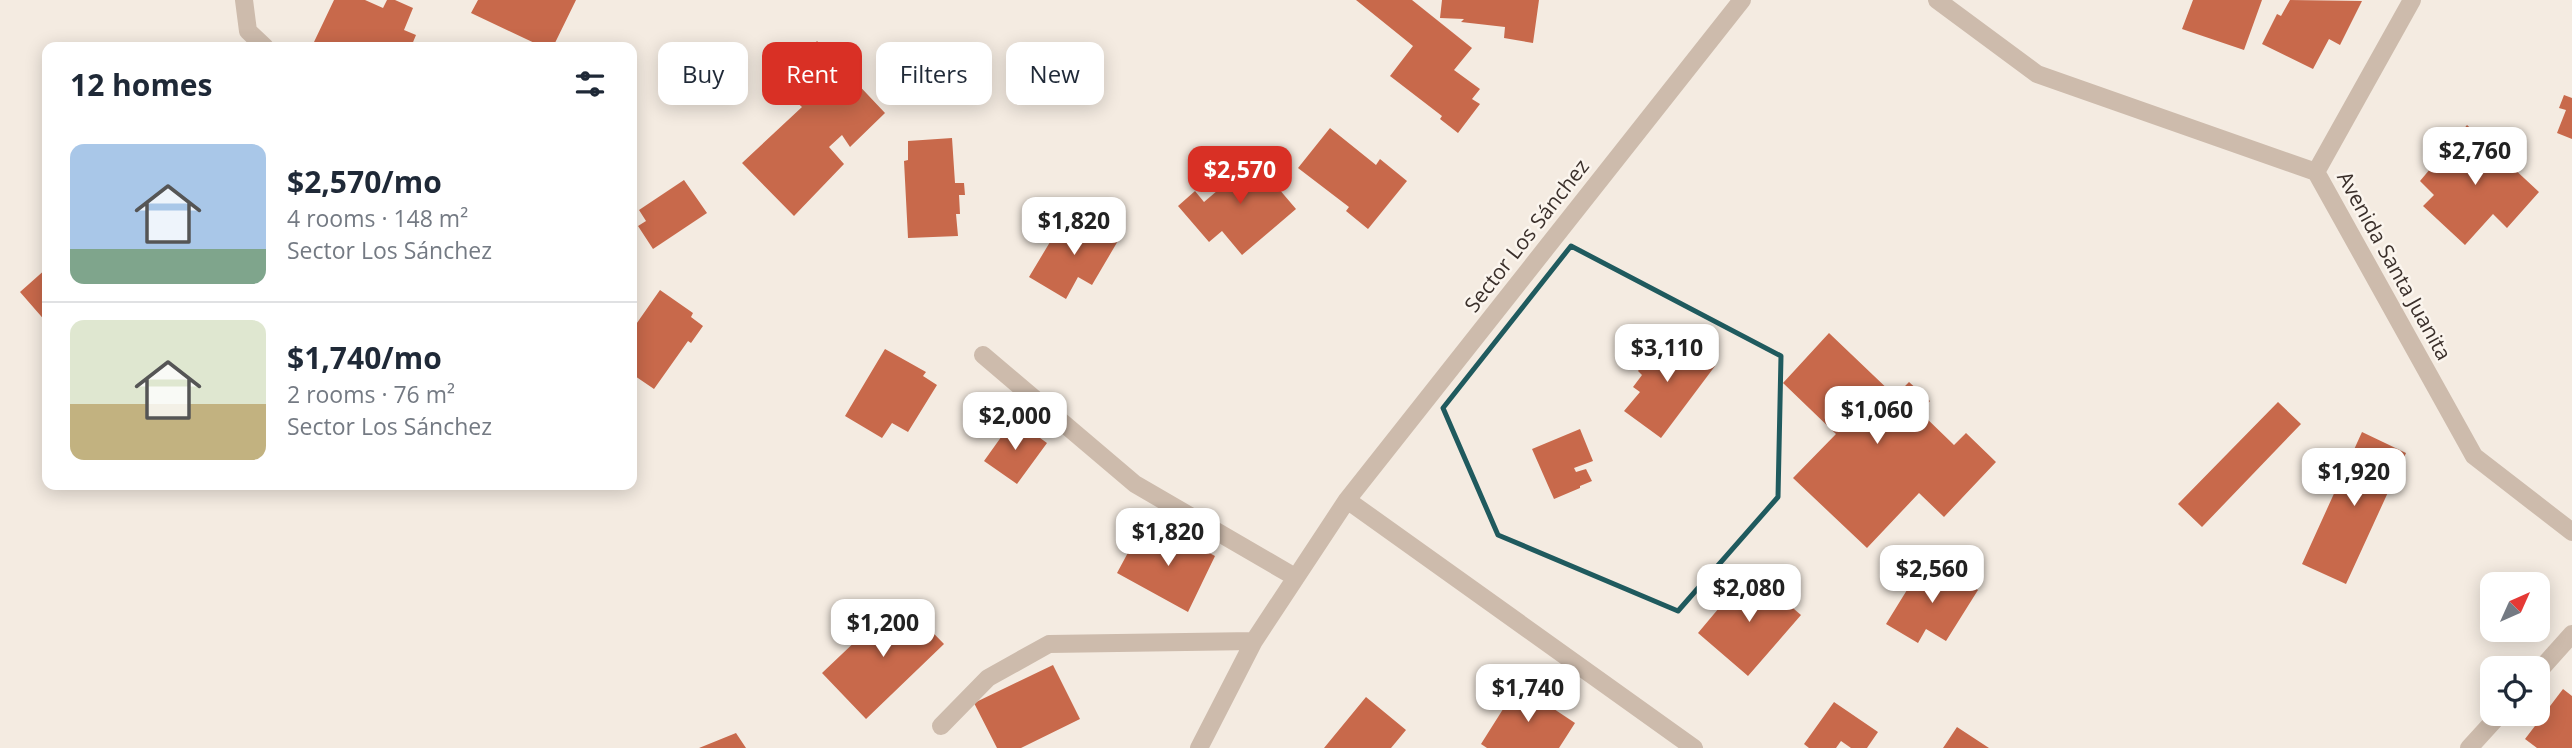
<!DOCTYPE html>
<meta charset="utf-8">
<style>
body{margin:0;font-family:"Open Sans",sans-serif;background:#f6f6f7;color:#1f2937;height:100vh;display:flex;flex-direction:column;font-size:26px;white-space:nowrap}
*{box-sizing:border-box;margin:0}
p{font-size:23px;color:#747a83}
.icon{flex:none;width:38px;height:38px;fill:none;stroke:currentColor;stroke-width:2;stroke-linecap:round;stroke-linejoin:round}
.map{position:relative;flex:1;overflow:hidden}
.side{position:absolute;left:42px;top:42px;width:595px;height:448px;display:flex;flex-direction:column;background:#fff;border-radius:14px;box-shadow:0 4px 18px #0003}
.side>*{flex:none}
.banner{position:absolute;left:658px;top:42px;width:665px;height:63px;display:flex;gap:14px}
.needle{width:46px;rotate:45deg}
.tools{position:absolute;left:2480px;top:572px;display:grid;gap:14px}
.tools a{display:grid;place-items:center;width:70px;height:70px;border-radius:14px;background:#fff;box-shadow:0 4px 18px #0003;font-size:35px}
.price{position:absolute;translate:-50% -60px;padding:0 16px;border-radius:14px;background:#fff;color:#222;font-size:23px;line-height:46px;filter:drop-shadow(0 2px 4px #0008)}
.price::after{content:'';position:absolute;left:50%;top:42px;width:21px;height:16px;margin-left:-10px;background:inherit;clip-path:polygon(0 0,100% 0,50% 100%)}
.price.active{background:#d93025;color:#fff}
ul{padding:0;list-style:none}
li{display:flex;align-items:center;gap:21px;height:175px;padding:0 28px}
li+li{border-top:2px solid #e0e1e3}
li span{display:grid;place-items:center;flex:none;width:196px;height:140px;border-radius:14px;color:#555}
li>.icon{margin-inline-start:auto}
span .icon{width:84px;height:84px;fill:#fffc;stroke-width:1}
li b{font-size:30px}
h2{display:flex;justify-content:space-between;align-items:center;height:84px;padding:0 28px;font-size:30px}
.pill{padding:0 24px;border-radius:14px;background:#fff;box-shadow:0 4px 18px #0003;font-size:24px;line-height:63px}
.pill.active{background:#d93025;color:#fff}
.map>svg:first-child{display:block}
.building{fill:#c8694b}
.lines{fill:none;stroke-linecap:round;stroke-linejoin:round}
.minor{stroke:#cdbbac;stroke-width:18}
.marked{fill:none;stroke:#1f5a5e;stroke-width:5;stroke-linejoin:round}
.labels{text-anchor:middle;stroke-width:5;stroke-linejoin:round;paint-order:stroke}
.street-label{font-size:21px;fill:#3b302b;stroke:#fbf5ee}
</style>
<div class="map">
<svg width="2572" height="748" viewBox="0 0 2572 748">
<rect width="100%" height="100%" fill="#f4ebe1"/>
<path class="building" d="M334 0H365L383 8 387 0H395L413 8 404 30 416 35 411 47H327L314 42Z
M478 0H576L553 47H543L471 13Z
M1356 0H1412L1472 48 1454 70 1480 89 1472 99 1480 104 1458 133 1440 119 1442 116 1390 76 1413 46Z
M1442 0H1539L1533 43 1504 38 1505 27 1461 22 1464 19 1440 18Z
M2193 0H2262L2244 50 2182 29Z
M2290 0 2362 1 2340 45 2329 39 2313 69 2262 44 2277 14 2281 16Z
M817 41 885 113 850 147 842 135 829 147 844 164 794 216 742 163 802 107 778 86Z
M2564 95 2572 98V139L2557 133 2566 110 2559 108Z
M2467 125 2539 192 2507 228 2493 214 2465 245 2423 206 2434 195 2420 181Z
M1330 128 1376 165 1380 159 1407 181 1368 229 1346 211 1349 207 1298 168Z
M952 138 955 183H964L965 195H959L960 214H956L958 236 908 238 904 161 908 160V141Z
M1245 149 1296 209 1242 255 1222 231 1209 242 1178 206 1195 191 1204 202 1238 173 1229 162Z
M684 180 707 213 653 249 638 226 646 221 639 210Z
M1065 217 1094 234 1101 222 1122 234 1092 285 1078 277 1066 299 1029 277Z
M47 268V323L20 292Z
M660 290 693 313 691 317 703 326 691 343 688 341 654 389 632 374V330Z
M1667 332 1715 366 1661 438 1624 411 1640 392 1633 387 1642 375 1638 371Z
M1829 333 1895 396 1909 382 1930 401 1920 412 1954 445 1966 433 1996 462 1944 517 1919 493 1867 548 1793 478 1836 434 1783 383Z
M885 349 926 372 923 376 937 385 908 432 892 423 882 438 845 416Z
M2278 402 2301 424 2202 527 2178 504Z
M1014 419 1047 443 1017 484 984 461Z
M1580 429 1593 461 1574 468 1576 472 1586 469 1592 481 1580 486V488L1554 499 1532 449Z
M2362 432 2406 453 2346 584 2302 564Z
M1163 528 1215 556 1188 612 1117 573 1138 534 1155 543Z
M1923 564 1941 575 1945 569 1978 590 1946 641 1926 629 1918 643 1886 624Z
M1750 571 1801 615 1748 676 1698 633Z
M900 599 944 644 866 719 822 673Z
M1053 665 1080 719 1021 748H997L974 703Z
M1515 683 1575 723 1559 748H1487L1481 744 1505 706 1502 704Z
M2563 689 2572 696V748H2537L2525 739Z
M1366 697 1406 730 1391 748H1324Z
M1834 702 1878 732 1867 748H1851L1841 741 1836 748H1809L1804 744Z
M1957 727 1989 748H1943Z
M736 733 746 748H699Z"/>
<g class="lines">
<path class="minor" d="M244 0 248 31 265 47
M1937 0 2037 74 2316 172 2474 456 2572 532
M2316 172 2412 0
M983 355 1135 484 1295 577
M1347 500 1694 748
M2538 672 2572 634
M941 726 988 678 1049 644 1254 641 1347 500 1742 0
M1199 748 1254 641
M2469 748 2500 714"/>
</g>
<path class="marked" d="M1571 246 1781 356 1778 497 1678 611 1498 535 1443 408Z"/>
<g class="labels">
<g class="street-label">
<text transform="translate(1527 236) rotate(-52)" y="7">Sector Los Sánchez</text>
<text transform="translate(2394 266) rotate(61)" y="7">Avenida Santa Juanita</text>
</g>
</g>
</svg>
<div class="tools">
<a><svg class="needle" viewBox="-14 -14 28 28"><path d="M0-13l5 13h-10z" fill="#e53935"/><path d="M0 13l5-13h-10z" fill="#747a83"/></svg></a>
<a><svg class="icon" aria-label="locate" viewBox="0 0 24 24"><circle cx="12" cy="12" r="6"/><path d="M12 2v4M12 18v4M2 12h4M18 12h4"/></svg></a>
</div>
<b class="price" style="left:2475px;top:187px">$2,760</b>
<b class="price active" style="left:1240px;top:206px">$2,570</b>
<b class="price" style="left:1074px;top:257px">$1,820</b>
<b class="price" style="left:1667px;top:384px">$3,110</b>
<b class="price" style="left:1877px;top:446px">$1,060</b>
<b class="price" style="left:1015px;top:452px">$2,000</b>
<b class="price" style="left:2354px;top:508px">$1,920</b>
<b class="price" style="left:1168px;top:568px">$1,820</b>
<b class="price" style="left:1932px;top:605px">$2,560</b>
<b class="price" style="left:1749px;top:624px">$2,080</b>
<b class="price" style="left:883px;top:659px">$1,200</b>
<b class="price" style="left:1528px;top:724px">$1,740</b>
<div class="banner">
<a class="pill">Buy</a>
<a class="pill active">Rent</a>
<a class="pill">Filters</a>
<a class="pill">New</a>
</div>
<section class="side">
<h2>12 homes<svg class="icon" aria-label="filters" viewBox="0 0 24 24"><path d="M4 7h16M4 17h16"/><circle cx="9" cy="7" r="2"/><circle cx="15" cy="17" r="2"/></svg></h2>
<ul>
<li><span style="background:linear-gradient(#a9c7e8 75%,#7fa58c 0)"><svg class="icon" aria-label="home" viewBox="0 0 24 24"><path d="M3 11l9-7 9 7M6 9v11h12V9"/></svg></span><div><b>$2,570/mo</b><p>4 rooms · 148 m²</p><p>Sector Los Sánchez</p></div></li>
<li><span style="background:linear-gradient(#dfe7d0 60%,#c2b280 0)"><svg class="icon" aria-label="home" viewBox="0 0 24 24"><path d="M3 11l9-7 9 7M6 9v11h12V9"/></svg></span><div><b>$1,740/mo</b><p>2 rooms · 76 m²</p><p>Sector Los Sánchez</p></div></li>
</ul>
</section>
</div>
